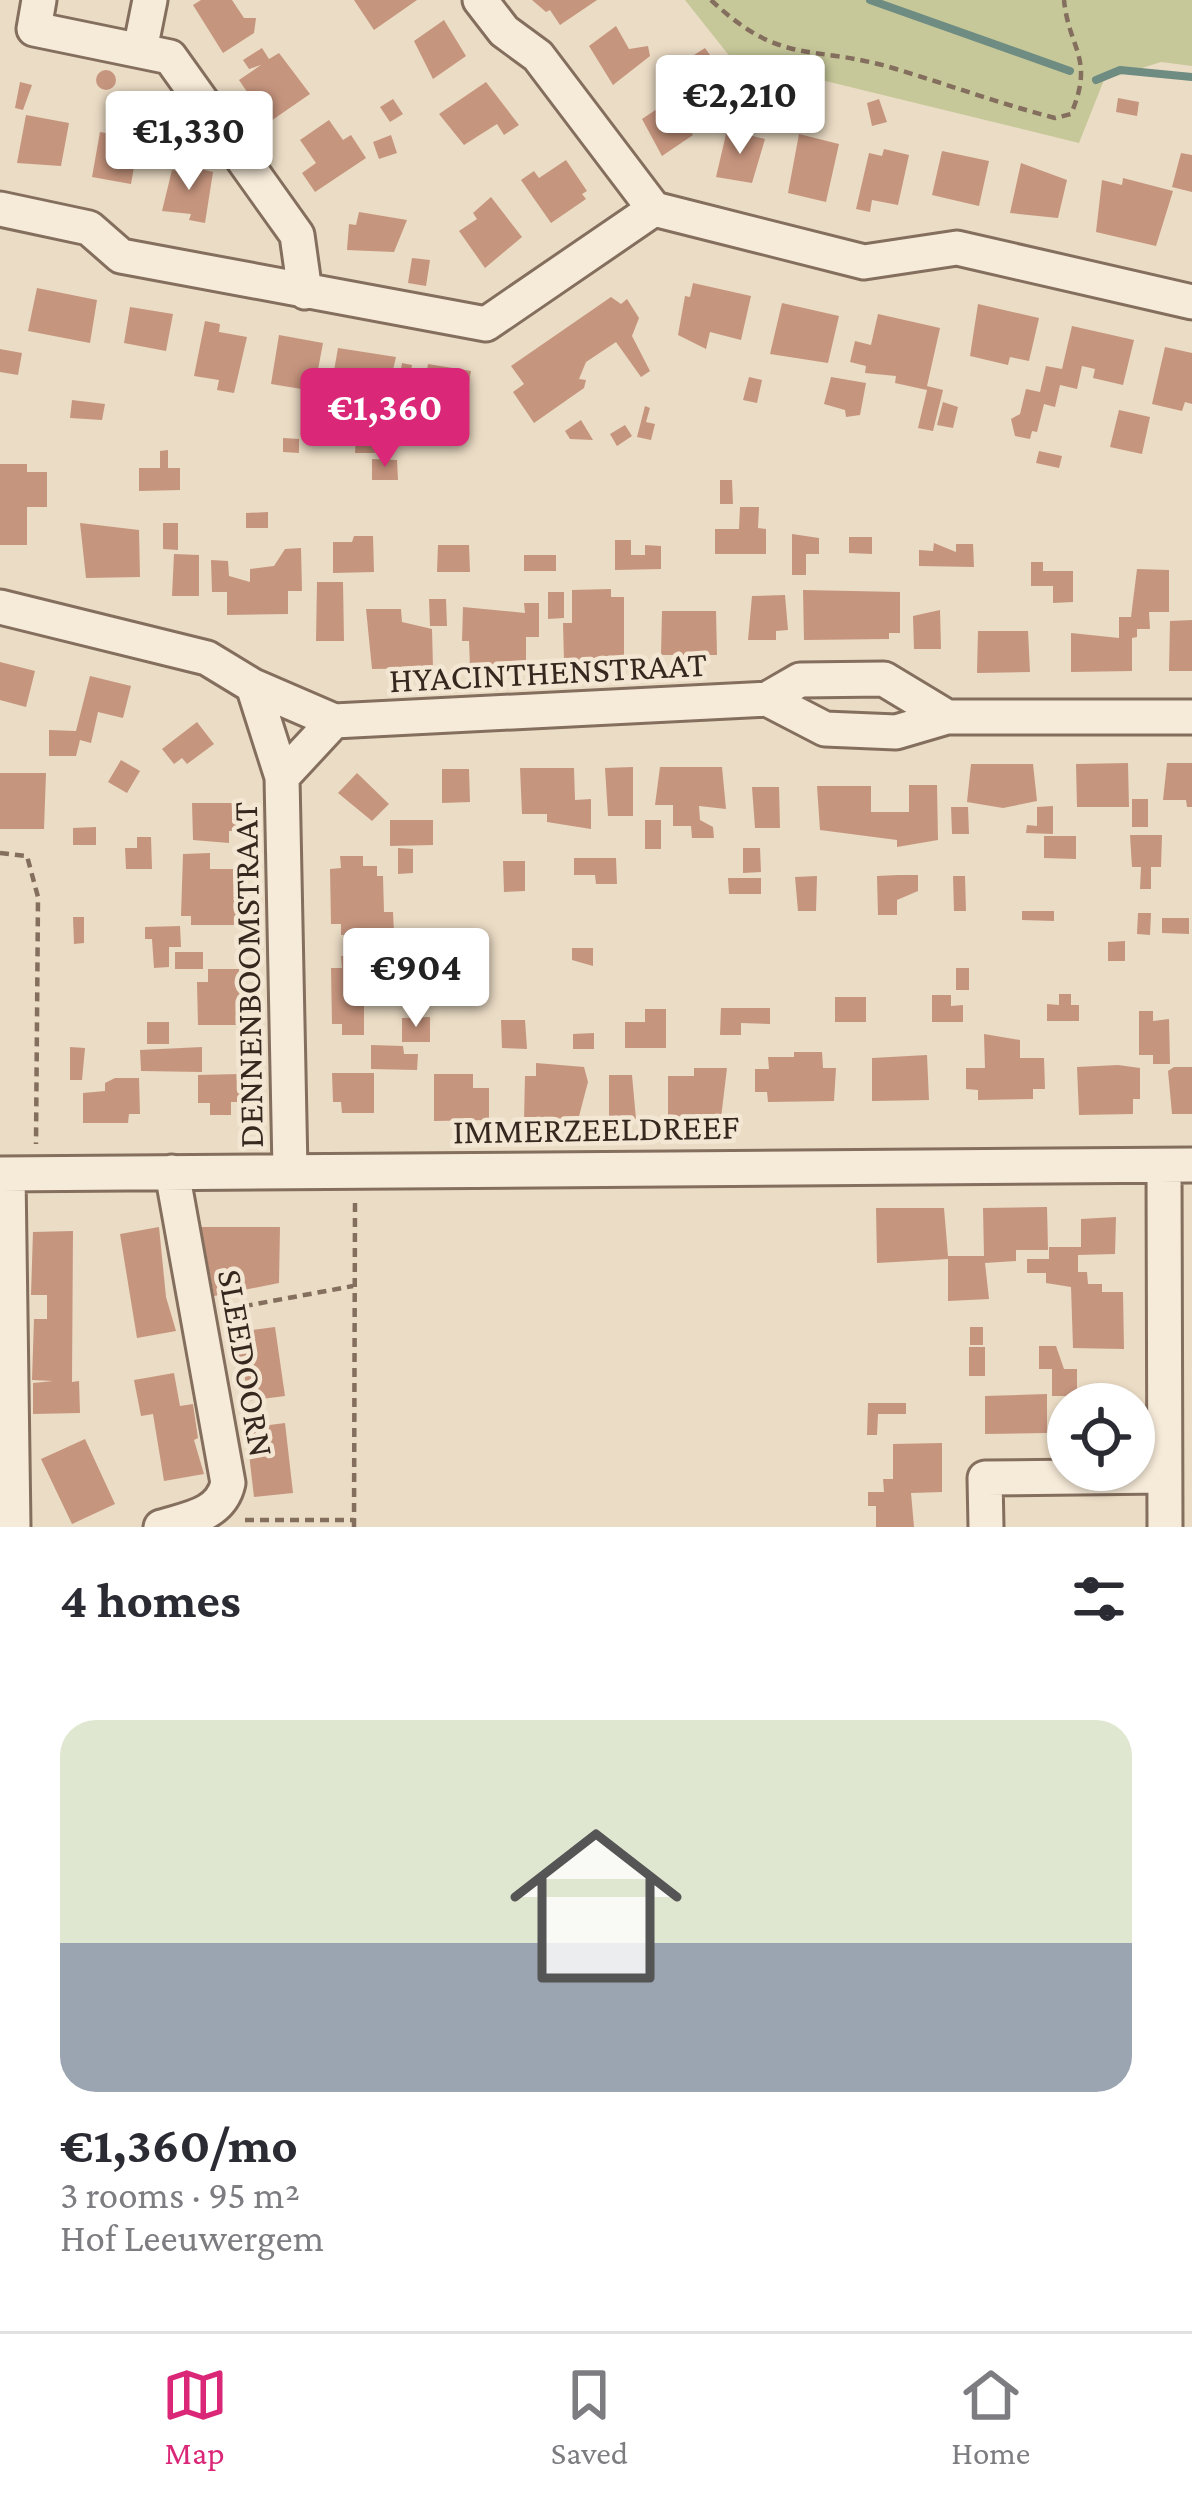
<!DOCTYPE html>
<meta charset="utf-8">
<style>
body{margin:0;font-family:"Crimson Pro",serif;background:#f7f7f7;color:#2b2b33;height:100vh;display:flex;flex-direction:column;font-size:45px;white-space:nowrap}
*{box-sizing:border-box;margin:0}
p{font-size:39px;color:#7c7c81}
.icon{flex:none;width:66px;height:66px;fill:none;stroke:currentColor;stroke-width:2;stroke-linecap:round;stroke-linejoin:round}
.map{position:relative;height:1527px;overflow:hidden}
.details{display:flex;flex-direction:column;background:#fff;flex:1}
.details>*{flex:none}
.tools{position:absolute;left:1047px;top:1383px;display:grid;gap:24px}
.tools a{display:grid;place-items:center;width:108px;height:108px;border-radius:50%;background:#fff;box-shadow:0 3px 9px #0004;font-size:60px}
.price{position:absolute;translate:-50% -102px;padding:0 27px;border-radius:12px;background:#fff;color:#222;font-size:39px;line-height:78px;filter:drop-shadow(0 3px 6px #0008)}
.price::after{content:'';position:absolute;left:50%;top:72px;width:36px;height:27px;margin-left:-18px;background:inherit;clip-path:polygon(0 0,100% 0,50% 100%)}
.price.current{background:#db2777;color:#fff}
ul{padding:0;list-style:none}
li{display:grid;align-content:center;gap:24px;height:636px;padding:0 60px}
li span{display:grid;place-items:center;height:372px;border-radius:36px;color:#555}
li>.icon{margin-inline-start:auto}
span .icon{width:216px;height:216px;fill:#fffc;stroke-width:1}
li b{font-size:51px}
h2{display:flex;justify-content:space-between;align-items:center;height:144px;padding:0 60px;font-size:51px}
.menu{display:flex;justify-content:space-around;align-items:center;height:168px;border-top:3px solid #e1e1e2;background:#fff;font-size:33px;color:#7c7c81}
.menu a{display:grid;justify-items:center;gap:6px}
.menu .current{color:#db2777}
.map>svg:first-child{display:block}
.green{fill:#c7c89a}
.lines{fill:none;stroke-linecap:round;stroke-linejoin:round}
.stream{stroke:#6e8c81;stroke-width:8}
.building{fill:#c6957e}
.minor-casing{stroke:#846e5d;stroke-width:39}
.path{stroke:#846e5d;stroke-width:4.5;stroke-dasharray:9 6;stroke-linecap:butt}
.minor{stroke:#f6ead8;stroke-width:33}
.labels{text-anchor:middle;stroke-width:9;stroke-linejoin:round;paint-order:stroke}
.street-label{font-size:36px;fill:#36281f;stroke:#f3e7d4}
</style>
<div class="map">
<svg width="1192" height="1527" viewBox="0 0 1192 1527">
<rect width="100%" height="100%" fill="#ebdcc5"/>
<path class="green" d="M685 0H1192V66L1161 62 1104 80 1079 143 731 58Z"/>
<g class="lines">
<path class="stream" d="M870 0 1070 71
M1096 80 1120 70 1192 77"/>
</g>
<path class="building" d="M201 0H232L244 18H256L254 33 223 53 193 5Z
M354 0H417L374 30Z
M532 0H597L560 25 550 10 546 12Z
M444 20 466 56 433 79 414 41Z
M616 26 629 49 648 46 650 56 613 85 589 46Z
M262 48 269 59 279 53 310 94 268 123 239 80 261 65 249 69 243 60Z
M705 48 717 65 707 73 694 55Z
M96 80a10 10 0 1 1 20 0a10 10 0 1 1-20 0Z
M20 82 32 85 23 110 15 108Z
M486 82 519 125 504 135 497 124 464 145 439 114Z
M794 86 810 89 804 117 788 114Z
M1118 98 1139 102 1137 116 1116 112Z
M393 99 403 114 390 122 380 107Z
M879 99 887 122 872 126 867 103Z
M669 101 693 135 662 156 642 119Z
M26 115 69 123 61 166 17 163Z
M329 120 343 140 351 135 366 158 315 192 302 173 316 163 300 140Z
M113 121 141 127 131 184 92 177 100 132 111 134Z
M727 130 765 139 752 183 716 177Z
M799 134 839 144 826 202 788 193Z
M391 135 397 153 379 159 373 142Z
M884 149 909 155 898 205 872 200 870 212 856 209 869 153 882 156Z
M942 151 989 161 979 206 932 195Z
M1181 153 1192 155V192L1172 187Z
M566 160 587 191 582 194 586 199 551 223 521 180 534 171 539 178Z
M1021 163 1067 180 1058 218 1010 213Z
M187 166 213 172 205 223 189 220 191 214 162 211 172 170 186 173Z
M1123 178 1173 191 1156 246 1096 232 1102 180 1122 185Z
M491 197 522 237 485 268 459 231 477 219 473 213Z
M359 212 407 220 394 252 347 250 349 224 356 225Z
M412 258 430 260 426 286 408 283Z
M693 283 751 296 741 340 710 332 706 349 678 335 685 296 690 297Z
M37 288 97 300 90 343 28 331Z
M611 297 621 304 627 299 639 318 632 336 650 371 641 377 616 342 586 362 579 379 586 380 584 388 534 423 513 392 524 384 511 366Z
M782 303 839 316 828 363 770 354Z
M978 304 1039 318 1029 361 1010 357 1008 365 970 356Z
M130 307 173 314 166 351 124 343Z
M878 314 940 328 927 386 943 390 933 431 918 428 927 390 895 383 896 376 865 373 866 366 850 362 855 341 871 345Z
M205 321 220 324 219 332 247 337 234 393 217 390 219 380 194 376Z
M1072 326 1134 340 1123 385 1093 378 1095 369 1082 366 1077 389 1060 385 1055 407 1044 404 1037 432 1032 431 1030 439 1015 436 1011 419 1020 414 1026 389 1040 392 1046 366 1062 369Z
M279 335 323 343 314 391 271 384Z
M1165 347 1192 353V404L1185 402 1182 411 1152 404Z
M338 348 396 357 385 404 346 397 348 385 332 382Z
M0 349 22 353 18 375 0 372Z
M402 363 412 365 408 389 398 387Z
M428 364 471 371 462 420 420 406Z
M749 377 762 380 757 403 743 400Z
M831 377 866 383 860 415 846 417 845 410 824 404Z
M72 400 105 404 102 420 70 418Z
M943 402 958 407 953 428 937 425Z
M645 406 650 408 646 422 655 424 651 440 637 437Z
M1119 410 1150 417 1142 454 1110 447Z
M404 413 418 415 415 433 401 430Z
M385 418 399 420 394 448 380 446Z
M581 420 593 440 570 439 565 431Z
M625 425 632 436 617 446 610 434Z
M356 436 376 437 375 453H355Z
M283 438 299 439V453L283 452Z
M168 450V468H180V490L139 491V468H160V451Z
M1039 451 1062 456 1059 468 1036 463Z
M372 459 397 460 398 480H372Z
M0 464H27V472H47V507H27V545H0Z
M720 480H732L733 504H720Z
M740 507H759L758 528 766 529V554H715V529H739Z
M268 512V528H246V513Z
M80 523 139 530 140 577 86 578Z
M163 523H178V550L163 549Z
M792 534 819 538V554H806V575H792Z
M354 536H373L374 572 333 573V542H352Z
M849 537H872V554L849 553Z
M615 540H631V555H645V545L661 546V569L615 570Z
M934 543 956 552V544H973L974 567 919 566V550L933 551Z
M438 545H469L470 572H437Z
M301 548 302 591H288V614L227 615V592H212L211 560 228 561 229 576 250 582V569L274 566 285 549Z
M174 554 199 555V596H172Z
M524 555H556V571H524Z
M1031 562H1043V571H1073V602L1053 603V586H1031Z
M1137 569 1169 570V612H1149L1150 629H1137V637L1132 638V671L1071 672V633L1119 638V617H1131Z
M317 582H343L344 641H316Z
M611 589V597H624V661H564L563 623H572V590Z
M803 590 900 592V633H889V639L804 640Z
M548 592H564V618L548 619Z
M785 595 788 630 776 631V640H748L752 596Z
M429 599H446L447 626H430Z
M524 603H539V637H526V666L470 667 469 641H462L463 607 525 613Z
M366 609H401L402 622 432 629 433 668 372 669Z
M940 610 941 649H914L913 616Z
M662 611H716L717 655H661Z
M1192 620V671H1169L1170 621Z
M978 631H1028L1030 672 977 673Z
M0 662 35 671 26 707 0 700Z
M90 676 131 686 123 718 98 712 91 743 80 740 76 756H49V730L76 731Z
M197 722 214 744 187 764 182 758 174 764 162 749Z
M121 760 140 771 127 793 108 782Z
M1128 763 1129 807H1077L1076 764Z
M1167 763H1192V807H1187L1186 800H1163Z
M971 764H1033L1037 801 1003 808 967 802Z
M633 767V816H608L605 768Z
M660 767H722L726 809 699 806 700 820 713 827 714 838H692L691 826H673V805H655Z
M520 768H574L575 800 591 799V829L547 822V814H522Z
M442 769H469L470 802 442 803Z
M0 773H46L44 829H0Z
M357 773 389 804 372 821 338 793Z
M909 785H937L938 840 897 847V840L820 830 817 786H871V812H909Z
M752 787H779L780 828H755Z
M1132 799H1148V827H1132Z
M192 803H238V831H229V843L193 840Z
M1053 806V834L1026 833 1027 825 1037 826V807Z
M951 807H968L969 834H952Z
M390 820H433V845L390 846Z
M645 820H661V849H645Z
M96 827V845H73V828Z
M1130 835H1162L1161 867H1151V889H1140L1141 867H1132Z
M1044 836H1076V859L1044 858Z
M137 837H151L152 869H126L125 848H137Z
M398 848 413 849V873L398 874Z
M743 848H760L761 872 743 873Z
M210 853V869H238L239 925H191V916H181L183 854Z
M340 856H363V866H377V876H383L384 912H393L394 933 341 935V924H331L330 869 341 868Z
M574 858H616L617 884H596L595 875H574Z
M503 861H525V891L504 892Z
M898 875H918V891L897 900V915H878L877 876Z
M817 876 816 911H798L795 877Z
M953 876H965L966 911H954Z
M728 878H761V894H729Z
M1022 911H1054V921L1022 920Z
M1138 913H1151L1150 935 1137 934Z
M73 917H84V943L74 944Z
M1162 918H1189V934L1162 933Z
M180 926 181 947H169V967L154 968 152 939H145V927Z
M402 935H417V957H401Z
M1125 941V961H1108V942Z
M572 948H593V966L572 960Z
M175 952H203V969H175Z
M341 956H364V1035H342V1024H332L331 968H342Z
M956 968H969V990H956Z
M208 969H239L240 1025H198L197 982H208Z
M1059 994H1071V1005H1079V1021H1047V1004L1059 1005Z
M932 995H951V1006L963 1005V1022H932Z
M835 997H866V1022H835Z
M721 1008H770V1024L741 1023V1035H720Z
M645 1009H666V1048H625V1022H645Z
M1139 1011H1153V1021L1169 1019 1170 1064H1153V1055H1139Z
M430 1017V1042H402V1018Z
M501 1020H525L527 1049 502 1048Z
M147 1022H169V1044H147Z
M594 1033V1049H573V1034Z
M984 1034 1020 1040V1058H1044L1045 1089H1033V1099L978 1100V1090L966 1089V1068H985Z
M371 1045 403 1046 404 1054H418L417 1070 371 1069Z
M70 1047 85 1048 82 1080H70Z
M202 1047V1072L141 1071 140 1050Z
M794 1052H822L823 1068H836L834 1101 768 1102 767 1092H755V1069H769L768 1057H794Z
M927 1055 929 1100 872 1101V1058Z
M536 1063 584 1067 588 1082 578 1120H524L525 1076H536Z
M1118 1065 1140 1068V1099H1133V1114L1079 1115 1077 1067Z
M1174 1067H1192V1114H1172L1168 1071Z
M694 1068H727L721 1118 668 1119V1076H694Z
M332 1073H374V1113H342L341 1102H333Z
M240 1074 241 1102H231V1115H210V1103H198V1075Z
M434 1074H473V1088H489V1120L434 1121Z
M609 1075H632L636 1119H609Z
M115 1078H139L140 1114H129L128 1123H83V1093L105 1091V1083Z
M1047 1207 1048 1250H1016V1261L985 1263 989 1299 948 1301V1259L877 1263 876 1208H944L948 1256H984L983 1208Z
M1116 1217 1115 1254 1078 1255V1272H1087L1088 1284H1102V1292H1123L1124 1349 1073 1348 1071 1287 1046 1283V1273H1027V1259H1049V1247H1081V1219Z
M159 1227 166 1297 176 1331 137 1338 120 1234Z
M201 1227H280L279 1283 214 1296Z
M73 1231 72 1382 79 1381 80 1413 33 1414V1383L53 1381 32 1380 34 1319H47V1295H31L33 1232Z
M275 1327 285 1396 245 1401V1366L239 1365 235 1332Z
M970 1327H983V1345H970Z
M1039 1346H1056L1064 1369H1077V1392H1116V1404H1065V1396H1052V1369H1039Z
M969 1347H985V1376H969Z
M174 1373 180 1406 193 1404 198 1438 194 1440 204 1474 164 1481 153 1414 141 1416 134 1380Z
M1047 1394V1433L985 1434V1396Z
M868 1403H906V1414H878L877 1435H867Z
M285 1423 293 1493 254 1497 246 1428Z
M85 1439 115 1504 72 1524 41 1459Z
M942 1443V1492L911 1493 914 1527H876V1506H868V1492H884L883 1479H893V1444Z"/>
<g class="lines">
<g class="minor-casing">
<path id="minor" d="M39 0 34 29 170 57 297 235 305 292
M480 0 504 31 538 56 654 209
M140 50 150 0
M0 209 89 228 121 256 486 324 654 209 864 262 957 248 1192 302
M0 607 207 658 253 686 334 721 767 699 800 680 884 679 947 717
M253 686 282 777 290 1170
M767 699 825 729 896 732 947 717H1192
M282 777 334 721
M1164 1166 1165 1527
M0 1174 1192 1165
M8 1174 13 1527
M161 1527C188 1519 221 1515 228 1483L172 1172
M986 1527 985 1478 1163 1476"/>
</g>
<path class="path" d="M711 0C783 68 812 43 896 69 949 85 1001 104 1055 118L1071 114C1095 58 1069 50 1064 0
M0 853 27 856 38 897 36 1144
M229 1309 353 1286
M245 1520H354
M354 1527 355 1203"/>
<use href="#minor" class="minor"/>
</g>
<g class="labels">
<g class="street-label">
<text transform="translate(548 671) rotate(-3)" y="13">HYACINTHENSTRAAT</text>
<text transform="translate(247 975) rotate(-91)" y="13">DENNENBOOMSTRAAT</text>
<text transform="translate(596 1128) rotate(-1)" y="13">IMMERZEELDREEF</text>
<text transform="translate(247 1363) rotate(80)" y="13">SLEEDOORN</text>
</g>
</g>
</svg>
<div class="tools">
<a><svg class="icon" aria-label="locate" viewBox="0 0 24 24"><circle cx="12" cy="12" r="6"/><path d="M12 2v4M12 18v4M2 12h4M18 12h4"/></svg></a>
</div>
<b class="price" style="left:740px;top:157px">€2,210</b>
<b class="price" style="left:189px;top:193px">€1,330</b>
<b class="price current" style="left:385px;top:470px">€1,360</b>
<b class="price" style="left:416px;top:1030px">€904</b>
</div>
<section class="details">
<h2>4 homes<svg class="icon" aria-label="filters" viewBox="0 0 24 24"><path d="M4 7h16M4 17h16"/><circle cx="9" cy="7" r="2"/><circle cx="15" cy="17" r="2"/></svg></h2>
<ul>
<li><span style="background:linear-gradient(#dfe7d0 60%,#9aa5b1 0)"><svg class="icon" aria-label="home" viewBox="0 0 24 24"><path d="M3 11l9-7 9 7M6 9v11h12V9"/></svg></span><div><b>€1,360/mo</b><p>3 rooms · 95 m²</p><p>Hof Leeuwergem</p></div></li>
</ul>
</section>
<nav class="menu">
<a class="current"><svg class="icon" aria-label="map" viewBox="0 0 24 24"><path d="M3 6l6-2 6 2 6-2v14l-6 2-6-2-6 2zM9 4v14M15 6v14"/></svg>Map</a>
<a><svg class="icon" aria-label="saved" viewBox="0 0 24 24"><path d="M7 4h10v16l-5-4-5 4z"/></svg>Saved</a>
<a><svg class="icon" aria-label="home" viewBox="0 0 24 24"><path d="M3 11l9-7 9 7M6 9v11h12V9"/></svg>Home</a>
</nav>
